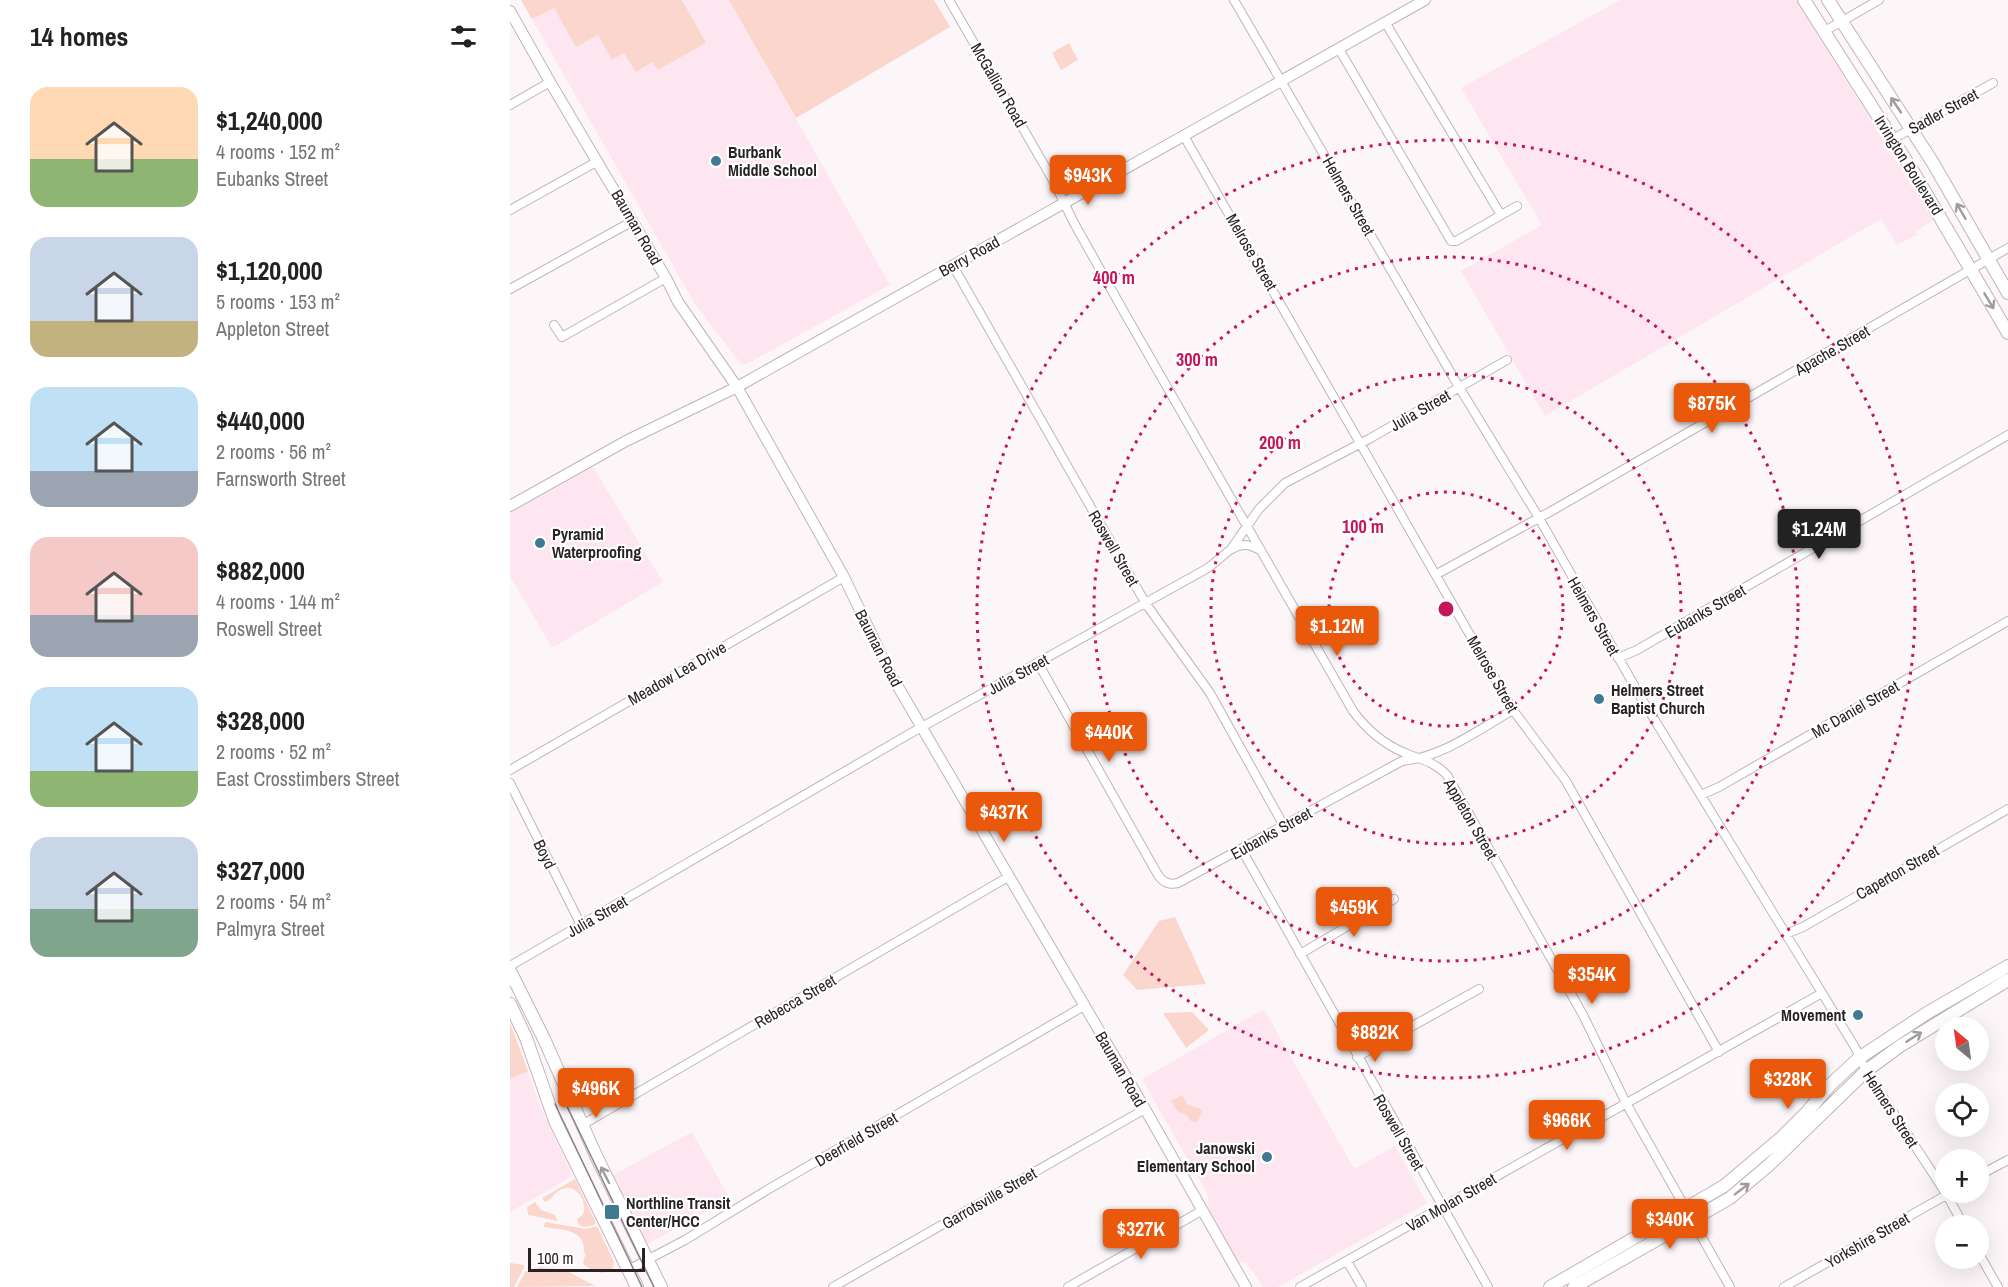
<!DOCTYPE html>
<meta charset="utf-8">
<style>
body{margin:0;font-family:"Archivo Narrow",sans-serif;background:#f6f6f6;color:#222;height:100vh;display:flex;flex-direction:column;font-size:22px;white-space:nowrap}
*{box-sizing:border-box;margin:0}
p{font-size:20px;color:#767676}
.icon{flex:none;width:33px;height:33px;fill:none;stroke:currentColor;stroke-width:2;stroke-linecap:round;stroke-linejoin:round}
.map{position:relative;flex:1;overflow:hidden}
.sheet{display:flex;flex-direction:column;background:#fff;width:510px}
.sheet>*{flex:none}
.needle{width:39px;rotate:331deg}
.controls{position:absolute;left:1425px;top:1017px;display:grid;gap:12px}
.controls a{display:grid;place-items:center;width:54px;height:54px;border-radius:50%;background:#fff;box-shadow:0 6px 24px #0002;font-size:30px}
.scale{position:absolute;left:18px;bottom:15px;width:117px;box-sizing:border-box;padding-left:6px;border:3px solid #282225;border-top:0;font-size:16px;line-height:21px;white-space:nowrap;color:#282225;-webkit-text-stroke:4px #fff;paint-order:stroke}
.price{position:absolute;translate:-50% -51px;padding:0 14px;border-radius:6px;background:#ea580c;color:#fff;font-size:20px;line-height:39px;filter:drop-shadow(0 2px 3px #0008)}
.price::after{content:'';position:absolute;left:50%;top:36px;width:18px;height:14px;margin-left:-9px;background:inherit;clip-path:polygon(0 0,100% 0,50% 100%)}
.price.current{background:#222;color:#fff}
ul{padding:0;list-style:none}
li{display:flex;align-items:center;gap:18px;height:150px;padding:0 30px}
li span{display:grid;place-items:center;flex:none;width:168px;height:120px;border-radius:18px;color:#555}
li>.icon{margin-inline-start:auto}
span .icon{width:72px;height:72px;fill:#fffc;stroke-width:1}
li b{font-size:26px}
h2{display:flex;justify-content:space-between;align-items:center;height:72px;padding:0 30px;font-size:26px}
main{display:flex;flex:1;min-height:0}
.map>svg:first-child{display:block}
.built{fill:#fee6f1}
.green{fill:#fbd6cc}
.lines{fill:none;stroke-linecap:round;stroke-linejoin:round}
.minor-casing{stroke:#c2b2ba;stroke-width:10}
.tertiary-casing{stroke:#c2b2ba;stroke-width:12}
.secondary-casing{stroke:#c2b2ba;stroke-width:14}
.minor{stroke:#fff;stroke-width:8}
.tertiary{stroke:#fff;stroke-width:10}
.secondary{stroke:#fff;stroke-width:12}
.tram{stroke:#898386;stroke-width:1.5}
.oneway{stroke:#9e9c9d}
.ring{fill:none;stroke:#c2185b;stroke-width:3;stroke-dasharray:3 6}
.poi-dot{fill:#3f7a92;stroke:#fff;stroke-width:2}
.labels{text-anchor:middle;stroke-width:4.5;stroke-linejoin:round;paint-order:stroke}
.street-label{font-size:16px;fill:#282225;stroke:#fff}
.poi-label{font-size:16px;font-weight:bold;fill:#282225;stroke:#fff;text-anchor:start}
.centre{fill:#c2185b;stroke:#fff;stroke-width:3}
.ring-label{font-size:18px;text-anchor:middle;font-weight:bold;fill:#c2185b;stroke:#fff;stroke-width:4.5;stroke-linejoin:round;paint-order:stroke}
</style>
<main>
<section class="sheet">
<h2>14 homes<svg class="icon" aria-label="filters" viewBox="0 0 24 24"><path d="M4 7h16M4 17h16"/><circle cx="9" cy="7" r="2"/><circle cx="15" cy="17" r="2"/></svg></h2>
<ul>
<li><span style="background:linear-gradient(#ffd9b3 60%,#8fb573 0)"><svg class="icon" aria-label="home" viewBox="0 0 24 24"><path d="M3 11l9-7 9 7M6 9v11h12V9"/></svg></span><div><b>$1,240,000</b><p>4 rooms · 152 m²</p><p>Eubanks Street</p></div></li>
<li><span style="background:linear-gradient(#c9d6e8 70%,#c2b280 0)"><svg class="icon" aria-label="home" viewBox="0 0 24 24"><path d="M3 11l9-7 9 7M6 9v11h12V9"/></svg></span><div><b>$1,120,000</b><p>5 rooms · 153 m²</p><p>Appleton Street</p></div></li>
<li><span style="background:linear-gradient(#bfe0f5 70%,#9aa5b1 0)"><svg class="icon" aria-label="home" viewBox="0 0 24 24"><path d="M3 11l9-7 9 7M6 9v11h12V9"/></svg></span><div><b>$440,000</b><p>2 rooms · 56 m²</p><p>Farnsworth Street</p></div></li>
<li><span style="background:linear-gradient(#f6c9c9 65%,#9aa5b1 0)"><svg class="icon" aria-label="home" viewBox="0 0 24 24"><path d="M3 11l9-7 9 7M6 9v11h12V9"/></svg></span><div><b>$882,000</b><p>4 rooms · 144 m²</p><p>Roswell Street</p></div></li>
<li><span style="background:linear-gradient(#bfe0f5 70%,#8fb573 0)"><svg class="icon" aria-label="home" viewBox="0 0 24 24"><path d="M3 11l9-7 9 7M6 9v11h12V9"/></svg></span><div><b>$328,000</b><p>2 rooms · 52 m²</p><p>East Crosstimbers Street</p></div></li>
<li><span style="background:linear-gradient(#c9d6e8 60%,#7fa58c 0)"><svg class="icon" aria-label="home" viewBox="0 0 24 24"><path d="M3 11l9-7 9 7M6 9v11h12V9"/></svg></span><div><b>$327,000</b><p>2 rooms · 54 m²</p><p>Palmyra Street</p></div></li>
</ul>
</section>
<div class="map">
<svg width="1498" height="1287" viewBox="0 0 1498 1287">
<rect width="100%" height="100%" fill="#fdf6f9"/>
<path class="built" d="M11 0H219L380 285 235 365 231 364 185 304Z
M1110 0H1286L1423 220 1405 232 1407 235 1387 245 1371 219 1035 416 951 271 1032 225 951 88Z
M83 467 153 582 42 648 0 576V513Z
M754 1009 844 1169 885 1146 917 1203 768 1287H753L736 1262H725L697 1216 698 1195 632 1079Z
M0 1023 30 1106 63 1176 0 1212Z
M182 1132 220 1199 137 1244 103 1175Z"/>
<path class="green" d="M11 0H172L196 43 148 70 142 62 126 72 114 53 102 60 88 35 66 47 44 8 22 19Z
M219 0H424L440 27 286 118Z
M559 43 568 60 551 70 542 53Z
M665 917 696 984 627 990 613 975 649 921Z
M682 1012 699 1030 676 1048 653 1013Z
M0 1023 18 1071 0 1079Z
M672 1095 677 1104 691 1109 692 1111 688 1121 684 1122 679 1120 678 1116 667 1111 661 1101Z
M65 1179 86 1223 84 1225 75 1227 69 1225 67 1219 73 1215C78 1201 66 1182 50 1190 43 1194 42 1200 35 1202L32 1198Z
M25 1202 31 1210 45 1215 48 1221 18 1215 17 1207Z
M35 1222 76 1229 87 1226 104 1262 103 1268C92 1277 85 1271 74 1265L73 1262 76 1253H74C76 1229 52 1230 34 1227Z
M0 1263 15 1265 4 1287H0Z
M28 1267 55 1270 85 1286 7 1287 16 1271 25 1272Z"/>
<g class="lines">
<g class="minor-casing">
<path id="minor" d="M439 0 544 182 564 223 614 312 843 711C857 730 873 744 895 753 913 761 922 760 937 775L1073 1015 1116 1103 1220 1287
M724 0 949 387 1029 518 1133 701 1312 993 1346 1049 1356 1071 1437 1195 1454 1226
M875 22 991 215
M1313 32 1369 0
M829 49 941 241H946L1007 206
M0 105 40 82
M674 136 1003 710 1056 781 1209 1052
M1383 139 1483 83
M0 210 88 161
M440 267 446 271 636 604 700 693 774 826
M0 289 123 221
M44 325 52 337 156 278
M722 549C733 543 740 544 751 551
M927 574 1045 509 1498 248
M1108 658 1127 650 1498 435
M528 663 648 875C654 883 659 885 668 883L892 761C933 757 968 730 1003 710
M0 770 334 577
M0 783 71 925
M1191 795 1209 787 1498 621
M732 850 978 1287
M1276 934 1293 927 1498 809
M790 954 884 899
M0 966 401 733 698 568 721 549 749 509 775 483 859 439 997 360
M847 1057 969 989
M72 1125 498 877
M1468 1176 1498 1160
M1468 1252 1488 1287
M837 1261 852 1287
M118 1270 175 1240 257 1190 574 1006
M323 1287 635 1109
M558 1287 691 1211
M790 1287 1312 993
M1274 1287 1440 1193"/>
</g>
<g class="tertiary-casing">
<path id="tertiary" d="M0 11 40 82 156 278 168 302 227 387 334 577 380 673 635 1109 736 1287
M0 506 116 441 227 387 915 0"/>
</g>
<g class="secondary-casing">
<path id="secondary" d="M1294 0 1404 173 1498 333
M1318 0 1423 163 1498 293
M0 971 34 1039 87 1158 151 1287
M0 1004 16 1038 45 1121 127 1287
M1040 1287 1214 1186 1272 1137 1297 1112 1320 1085 1349 1058 1417 1013 1498 966
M1064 1287 1220 1198 1259 1165 1356 1071 1390 1046 1498 980"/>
</g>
<use href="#minor" class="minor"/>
<use href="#tertiary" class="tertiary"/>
<use href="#secondary" class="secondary"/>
<path class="tram" d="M54 1100 144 1287
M45 1104 132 1287"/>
</g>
<defs><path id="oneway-shaft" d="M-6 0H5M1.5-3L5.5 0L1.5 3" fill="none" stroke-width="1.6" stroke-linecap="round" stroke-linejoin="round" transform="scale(1.5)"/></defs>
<g class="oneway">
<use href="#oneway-shaft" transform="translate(1386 105) rotate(-124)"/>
<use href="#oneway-shaft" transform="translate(1451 211) rotate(-120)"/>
<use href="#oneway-shaft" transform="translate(1479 301) rotate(59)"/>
<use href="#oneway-shaft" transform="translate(1404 1037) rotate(-32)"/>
<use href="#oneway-shaft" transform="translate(95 1175) rotate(-117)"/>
<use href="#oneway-shaft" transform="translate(1232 1189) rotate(-37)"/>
</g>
<g class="ring">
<circle cx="936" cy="609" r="117"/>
<circle cx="936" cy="609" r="235"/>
<circle cx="936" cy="609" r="352"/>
<circle cx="936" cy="609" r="469"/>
</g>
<g class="poi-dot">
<circle cx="206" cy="161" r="6"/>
<circle cx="30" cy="543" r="6"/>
<circle cx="1089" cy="699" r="6"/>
<circle cx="1348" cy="1015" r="6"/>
<circle cx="757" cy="1157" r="6"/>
<rect x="94" y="1204" width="16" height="16" rx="3"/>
</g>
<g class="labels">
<g class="street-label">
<text transform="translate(489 85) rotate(60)" y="6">McGallion Road</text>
<text transform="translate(1433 111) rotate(-29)" y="6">Sadler Street</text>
<text transform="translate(1399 165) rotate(58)" y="6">Irvington Boulevard</text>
<text transform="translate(839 196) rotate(60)" y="6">Helmers Street</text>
<text transform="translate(127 227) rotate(60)" y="6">Bauman Road</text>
<text transform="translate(742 252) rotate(60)" y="6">Melrose Street</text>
<text transform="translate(459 256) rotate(-29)" y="6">Berry Road</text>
<text transform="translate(1322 350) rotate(-30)" y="6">Apache Street</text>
<text transform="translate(910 410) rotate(-30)" y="6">Julia Street</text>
<text transform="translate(604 548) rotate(60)" y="6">Roswell Street</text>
<text transform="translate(1195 611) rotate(-30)" y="6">Eubanks Street</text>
<text transform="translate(1084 616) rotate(60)" y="6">Helmers Street</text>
<text transform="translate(369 648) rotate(63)" y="6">Bauman Road</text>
<text transform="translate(167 673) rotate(-30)" y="6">Meadow Lea Drive</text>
<text transform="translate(508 674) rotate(-29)" y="6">Julia Street</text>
<text transform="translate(983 674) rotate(60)" y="6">Melrose Street</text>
<text transform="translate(1345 709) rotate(-30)" y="6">Mc Daniel Street</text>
<text transform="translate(961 819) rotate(60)" y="6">Appleton Street</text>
<text transform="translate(761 833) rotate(-29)" y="6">Eubanks Street</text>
<text transform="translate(35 854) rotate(64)" y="6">Boyd</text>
<text transform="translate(1387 872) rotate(-30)" y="6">Caperton Street</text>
<text transform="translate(87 916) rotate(-30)" y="6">Julia Street</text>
<text transform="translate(285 1001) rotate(-30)" y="6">Rebecca Street</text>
<text transform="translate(611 1069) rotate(60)" y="6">Bauman Road</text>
<text transform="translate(1381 1109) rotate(57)" y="6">Helmers Street</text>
<text transform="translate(889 1132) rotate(60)" y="6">Roswell Street</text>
<text transform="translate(346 1139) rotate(-30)" y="6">Deerfield Street</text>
<text transform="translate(479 1198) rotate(-30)" y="6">Garrotsville Street</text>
<text transform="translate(941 1202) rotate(-30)" y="6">Van Molan Street</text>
<text transform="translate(1357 1240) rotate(-30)" y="6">Yorkshire Street</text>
</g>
<g class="poi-label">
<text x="218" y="158">Burbank<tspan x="218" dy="18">Middle School</tspan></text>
<text x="42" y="540">Pyramid<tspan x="42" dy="18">Waterproofing</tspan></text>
<text x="1101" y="696">Helmers Street<tspan x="1101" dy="18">Baptist Church</tspan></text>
<text x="1336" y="1021" text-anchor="end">Movement</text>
<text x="745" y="1154" text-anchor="end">Janowski<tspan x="745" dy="18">Elementary School</tspan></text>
<text x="116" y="1209">Northline Transit<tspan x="116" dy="18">Center/HCC</tspan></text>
</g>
</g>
<circle cx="936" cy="609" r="9" class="centre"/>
<g class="ring-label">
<text x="604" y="284">400 m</text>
<text x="687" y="366">300 m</text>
<text x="770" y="449">200 m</text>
<text x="853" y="533">100 m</text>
</g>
</svg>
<div class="controls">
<a><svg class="needle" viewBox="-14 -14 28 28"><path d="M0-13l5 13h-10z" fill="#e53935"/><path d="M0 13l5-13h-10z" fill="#767676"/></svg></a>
<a><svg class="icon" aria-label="locate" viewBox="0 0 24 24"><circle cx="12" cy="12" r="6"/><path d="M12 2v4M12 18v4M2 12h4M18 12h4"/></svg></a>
<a>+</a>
<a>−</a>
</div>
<div class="scale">100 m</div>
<b class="price" style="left:578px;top:206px">$943K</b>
<b class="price" style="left:1202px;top:434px">$875K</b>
<b class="price current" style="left:1309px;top:560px">$1.24M</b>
<b class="price" style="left:827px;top:657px">$1.12M</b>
<b class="price" style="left:599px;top:763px">$440K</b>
<b class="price" style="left:494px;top:843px">$437K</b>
<b class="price" style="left:844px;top:938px">$459K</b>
<b class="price" style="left:1082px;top:1005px">$354K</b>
<b class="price" style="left:865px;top:1063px">$882K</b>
<b class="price" style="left:1278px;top:1110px">$328K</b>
<b class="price" style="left:86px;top:1119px">$496K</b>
<b class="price" style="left:1057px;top:1151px">$966K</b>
<b class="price" style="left:1160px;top:1250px">$340K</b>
<b class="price" style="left:631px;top:1260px">$327K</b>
</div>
</main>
